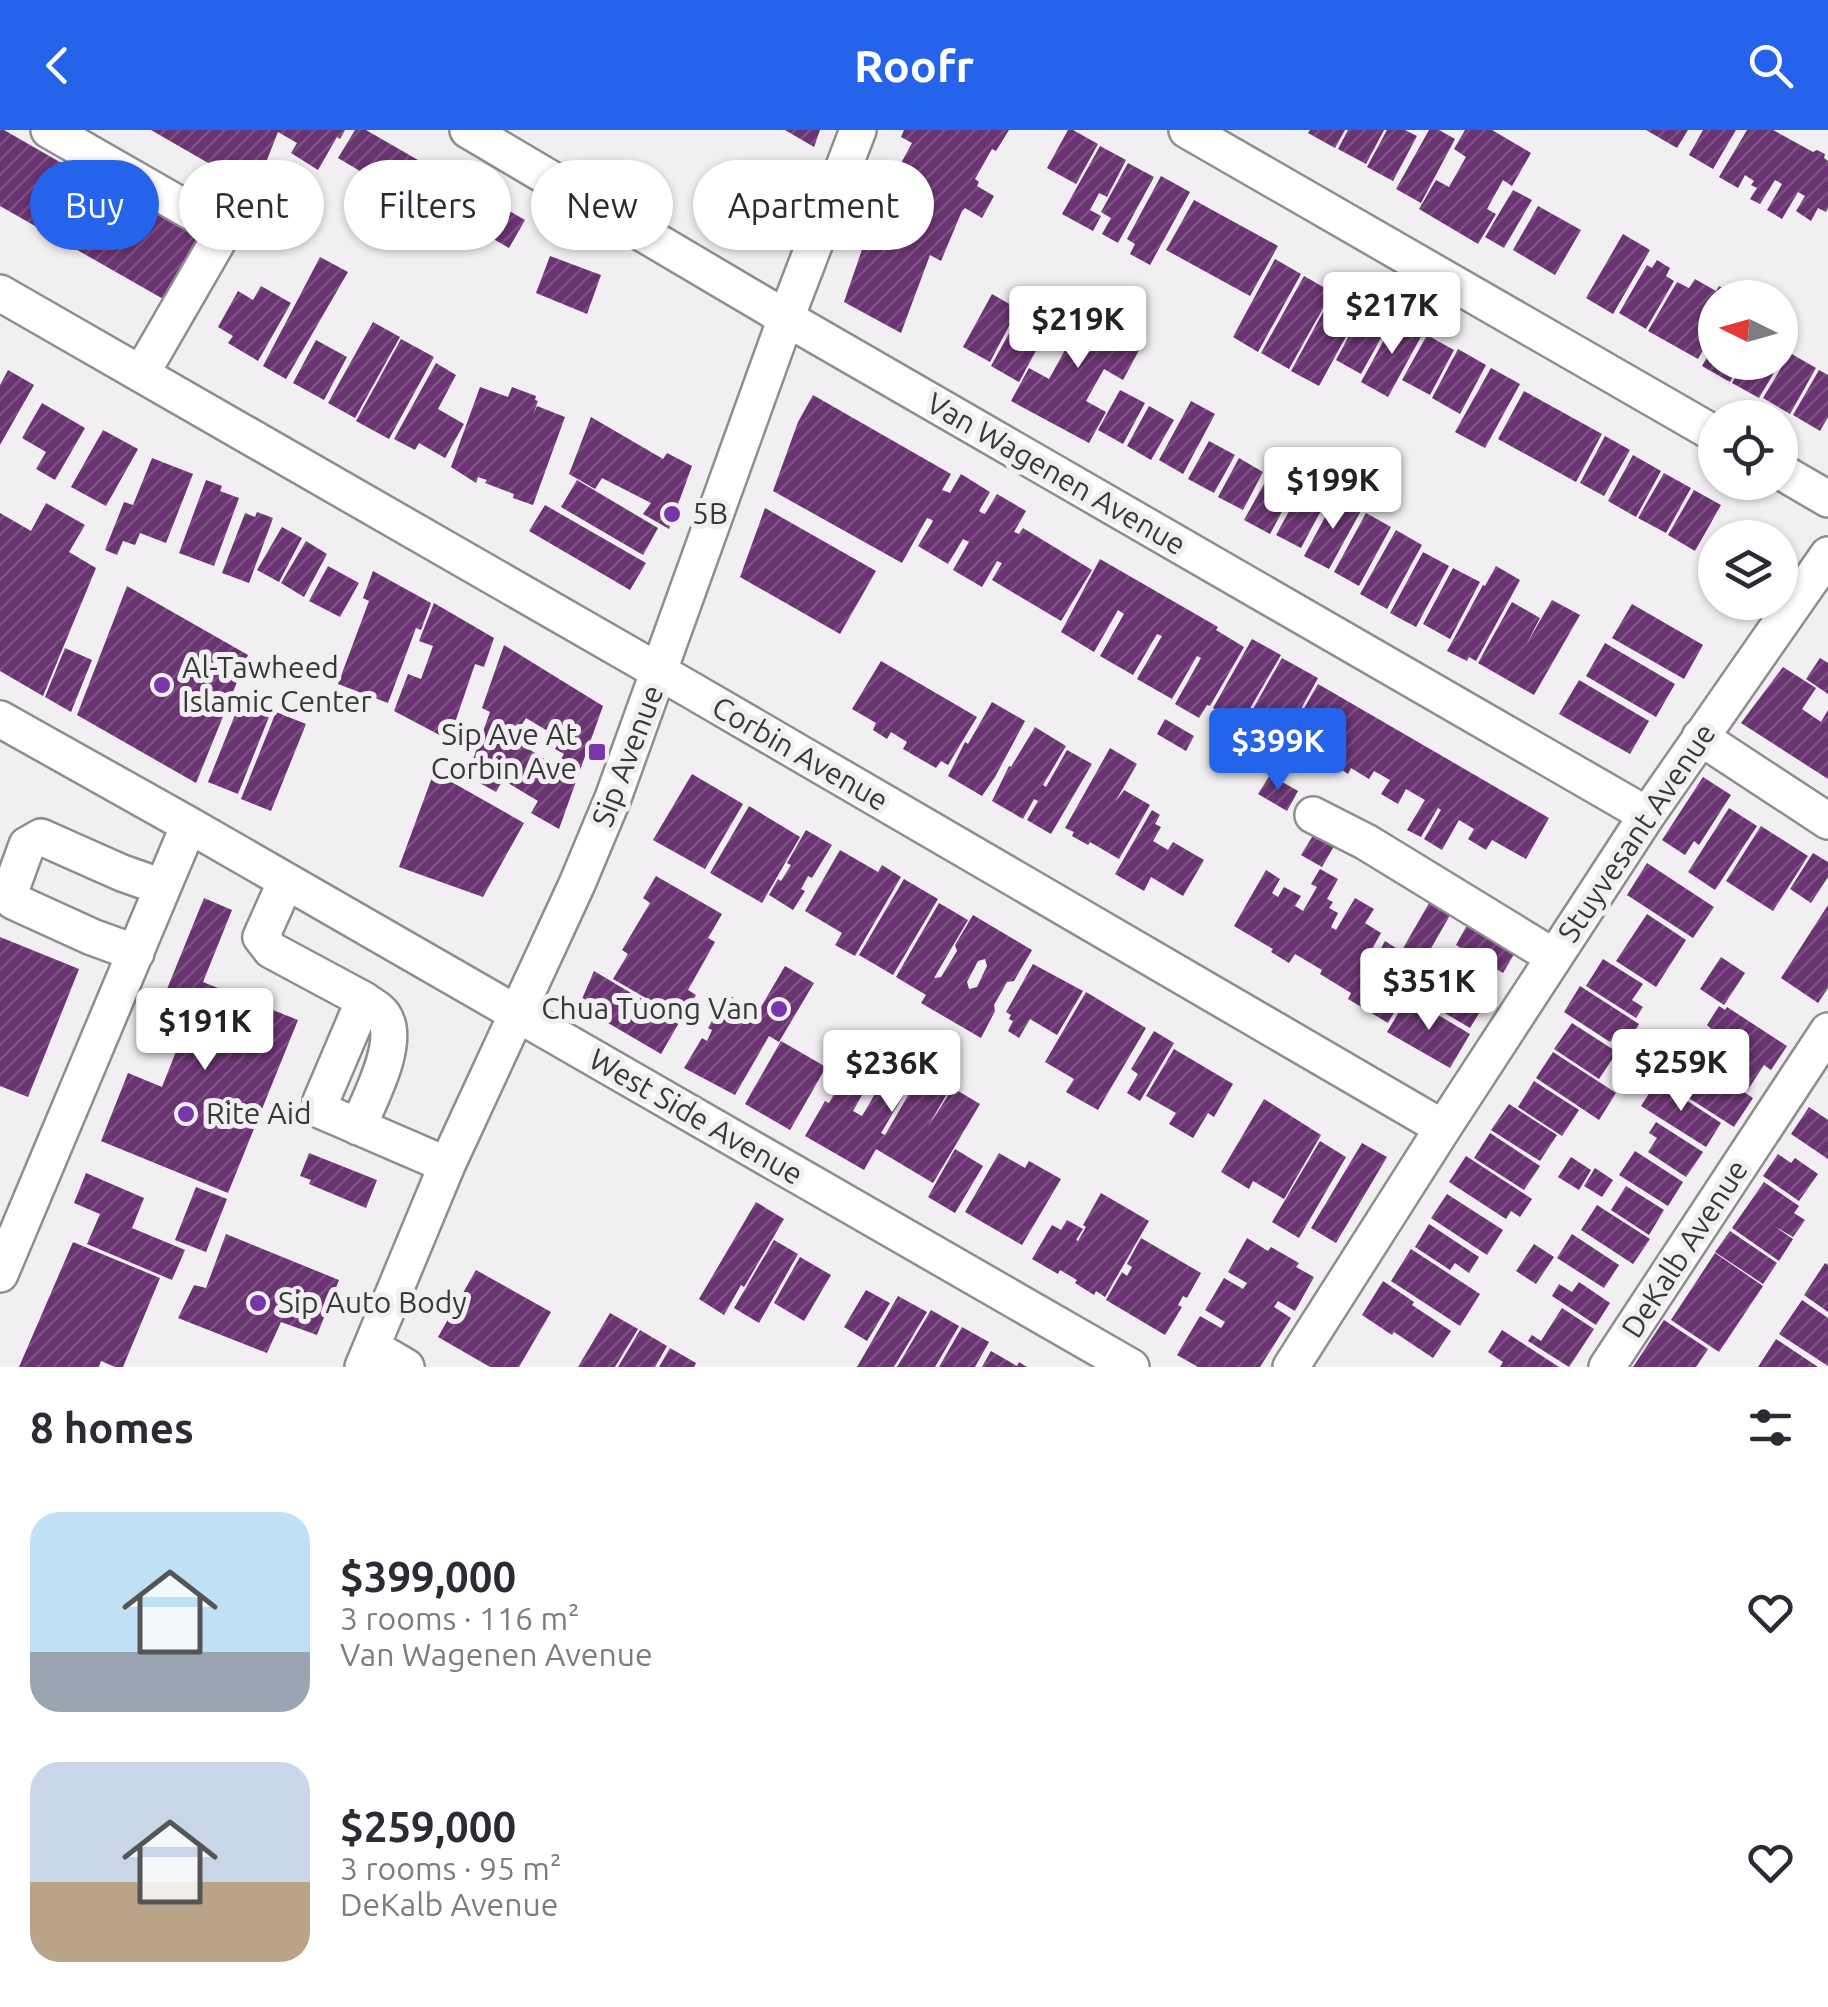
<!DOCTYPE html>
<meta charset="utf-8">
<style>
body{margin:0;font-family:Ubuntu,sans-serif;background:#f2f2f3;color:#2b2b33;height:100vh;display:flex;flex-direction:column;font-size:38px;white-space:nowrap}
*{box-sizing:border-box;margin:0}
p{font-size:32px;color:#7c7c81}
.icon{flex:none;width:55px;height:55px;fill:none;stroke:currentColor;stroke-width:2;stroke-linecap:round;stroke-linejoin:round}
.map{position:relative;height:1237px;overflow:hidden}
.details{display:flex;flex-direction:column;background:#fff;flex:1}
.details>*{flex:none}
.guide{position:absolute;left:30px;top:30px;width:1000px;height:90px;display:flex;gap:20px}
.needle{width:65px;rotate:275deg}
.buttons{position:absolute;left:1698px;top:150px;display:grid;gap:20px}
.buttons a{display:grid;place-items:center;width:100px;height:100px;border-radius:50%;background:#fff;box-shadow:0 2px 8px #0004;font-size:50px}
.price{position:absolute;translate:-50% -85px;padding:0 22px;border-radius:10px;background:#fff;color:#222;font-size:32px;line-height:65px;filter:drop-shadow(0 2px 5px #0008)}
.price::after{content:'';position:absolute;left:50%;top:60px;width:30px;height:22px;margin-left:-15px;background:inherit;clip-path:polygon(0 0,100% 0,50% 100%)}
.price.current{background:#2563eb;color:#fff}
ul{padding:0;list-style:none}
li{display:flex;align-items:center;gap:30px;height:250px;padding:0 30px}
li span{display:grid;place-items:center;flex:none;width:280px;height:200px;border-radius:30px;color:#555}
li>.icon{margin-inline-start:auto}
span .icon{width:120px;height:120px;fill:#fffc;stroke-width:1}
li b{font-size:42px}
h2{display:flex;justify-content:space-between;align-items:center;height:120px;padding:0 30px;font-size:42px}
.chip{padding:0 35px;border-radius:45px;background:#fff;box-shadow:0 2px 8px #0004;font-size:35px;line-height:90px}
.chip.current{background:#2563eb;color:#fff}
header{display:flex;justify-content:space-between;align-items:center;height:130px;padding:0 30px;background:#2563eb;color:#fff;font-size:45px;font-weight:700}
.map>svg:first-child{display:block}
.building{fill:url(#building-hatch);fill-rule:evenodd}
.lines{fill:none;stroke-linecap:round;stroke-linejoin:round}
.minor-casing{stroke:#8f8d90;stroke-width:40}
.minor{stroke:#fff;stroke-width:35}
.poi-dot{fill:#7737ab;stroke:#f1eff1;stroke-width:4}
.labels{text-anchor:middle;stroke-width:10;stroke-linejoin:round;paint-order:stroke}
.street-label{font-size:30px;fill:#393839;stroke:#f1eff1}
.poi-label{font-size:30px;fill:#393839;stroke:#f1eff1;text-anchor:start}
</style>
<header><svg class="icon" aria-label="back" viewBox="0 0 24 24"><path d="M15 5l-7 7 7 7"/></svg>Roofr<svg class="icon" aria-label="search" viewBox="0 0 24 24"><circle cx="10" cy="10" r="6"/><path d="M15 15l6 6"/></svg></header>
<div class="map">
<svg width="1828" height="1237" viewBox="0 0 1828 1237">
<defs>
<pattern id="building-hatch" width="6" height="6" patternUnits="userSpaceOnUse" patternTransform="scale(2.5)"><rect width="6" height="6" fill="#6a3371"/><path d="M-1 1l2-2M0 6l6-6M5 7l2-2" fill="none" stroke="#7c5082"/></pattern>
</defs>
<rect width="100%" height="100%" fill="#f1eff1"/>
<path class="building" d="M0 0H4L152 85 154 80 209 111 172 174 0 76Z
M151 0H345L340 9 337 7 318 40 291 23 297 13 278 2 255 60Z
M355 0H366L418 30 401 59 390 52 387 57 338 28Z
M785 0H820L814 17Z
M904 0H1009L996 21 992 19 975 49 979 52 977 56 994 66 982 88 965 78 962 81 941 131 930 125 901 203 844 172 889 41 895 44 912 13 901 7Z
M1068 0H1073L1098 14 1076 54 1047 38Z
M1310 0H1345L1335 18 1308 3Z
M1348 0H1384L1366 34 1338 19Z
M1387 0H1405L1417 6 1393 51 1367 37Z
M1429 0H1439L1455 9 1421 73 1396 59Z
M1465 0H1492L1531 23 1512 56 1503 50 1487 79 1496 84 1478 114 1419 79 1436 50 1449 57 1466 27 1454 19Z
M1646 0H1688L1677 18Z
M1703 0H1736L1713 39 1689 25Z
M1747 0H1773L1813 22 1817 20 1825 24 1824 28 1828 31V78L1826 82 1818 78 1811 91 1796 81 1805 66 1798 62 1782 89 1767 80 1782 54 1775 50 1760 74 1750 69 1757 58 1751 55 1754 51 1745 45 1738 58 1719 47Z
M1100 16 1126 30 1107 67 1099 63 1090 80 1101 86 1093 101 1062 84Z
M426 33 476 62 456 95 407 67Z
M1128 33 1154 47 1118 113 1102 104 1111 88 1101 82Z
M1161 46 1190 62 1150 135 1130 124 1135 114 1127 109Z
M1513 60 1532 70 1504 118 1485 107Z
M487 68 525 90 509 118 471 96Z
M1194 70 1278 116 1250 166 1166 120Z
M1538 76 1581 100 1555 145 1513 120Z
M1623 104 1650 120 1613 184 1586 168Z
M550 126 601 145 587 184 536 163Z
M320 127 348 142 286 249 263 236Z
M1275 129 1301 144 1258 222 1233 207Z
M1657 130 1670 138 1666 146 1674 151 1646 199 1619 183 1647 135 1652 138Z
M1304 146 1332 162 1289 239 1261 223Z
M1695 149 1716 161 1719 156 1735 165 1733 168H1715V199L1698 229 1648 201 1677 152 1689 158Z
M261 156 291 173 258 231 228 213 233 206 218 197 238 161 253 170Z
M992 164 1018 179 990 232 963 217Z
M1333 164 1361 179 1319 256 1291 241Z
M1028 169 1056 184 1019 252 991 236Z
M1068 169 1144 211 1123 250 1104 239 1086 271 1106 282 1089 313 1011 271 1029 238 1049 249 1069 213 1050 202Z
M1365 176 1391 190 1361 244 1336 230Z
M1396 188 1423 203 1388 267 1361 252Z
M373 192 400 207 355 288 328 273Z
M1427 205 1454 220 1430 265 1402 250Z
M401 209 434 227 389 309 356 291Z
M316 210 347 227 324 270 293 253Z
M1715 213V232H1741L1730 252 1702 236Z
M1780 217 1787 221 1759 268 1732 253 1744 232H1780Z
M1458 219 1486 235 1460 284 1432 268Z
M1790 223 1816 238 1790 284 1763 268Z
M436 233 456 245 438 279 464 294 445 328 419 313 415 320 394 309Z
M1491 238 1520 254 1485 318 1455 302Z
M8 240 34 255 0 315V255Z
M1819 240 1828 245V287L1820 301 1793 285Z
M480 257 508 267 512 257 536 266 535 270 538 271 533 285 537 276 565 287 533 375 513 368 514 364 485 353 487 350 478 347 476 353 451 337Z
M1120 260 1145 273 1123 314 1098 300Z
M1524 261 1602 304 1576 352 1498 309Z
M813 265 951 344 942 360 950 363 961 344 990 362 979 381 982 383 985 384 997 364 1026 381 1014 402 1019 404 1023 398 1092 440 1061 491 992 450 1002 433 997 431 982 457 953 440 969 412 963 409 948 434 918 416 933 391 930 389 927 388 902 433 773 361 798 292Z
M1191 271 1215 284 1183 344 1159 330Z
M42 273 85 298 55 350 36 339 46 322 22 308Z
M1149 276 1174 290 1151 330 1127 316Z
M591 287 663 329 667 323 692 336 669 399 643 384 651 373 602 348 595 359 569 344Z
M103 300 138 319 106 376 71 357Z
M1605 306 1630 320 1604 366 1580 353Z
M1209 311 1235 325 1214 363 1188 349Z
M1633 325 1661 341 1636 387 1608 371Z
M152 328 193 344 166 413 140 403 135 415 123 411 117 425 105 420 124 372 133 375Z
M1239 328 1263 342 1243 380 1218 367Z
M1275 334 1301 347 1270 404 1244 390Z
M1664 343 1691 358 1666 403 1638 388Z
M1308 347 1332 360 1301 418 1276 405Z
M206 350 222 356 220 361 239 368 214 436 179 423Z
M577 350 658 398 643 425 561 377Z
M1694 360 1721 375 1695 421 1668 405Z
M1337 365 1362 379 1329 439 1304 426Z
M46 373 85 395 69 422 96 438 43 566 0 541V383L31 401Z
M545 375 646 433 630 460 529 401Z
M765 378 876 441 840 504 740 447Z
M257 382 273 388 249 453 222 443 245 383 255 387Z
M1366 383 1391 397 1359 456 1334 442Z
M282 397 302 408 279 452 257 440Z
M1396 400 1422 415 1387 479 1360 464Z
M306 411 327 424 304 467 281 453Z
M1423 422 1449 436 1416 497 1390 483Z
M1100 429 1218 497 1216 500 1244 517 1210 576 1207 575 1199 588 1175 574 1201 528 1197 526 1172 569 1137 549 1162 506 1159 505 1157 504 1133 545 1100 526 1124 484 1118 480 1094 522 1061 502Z
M328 436 359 453 340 487 309 471Z
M1496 436 1520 450 1476 531 1469 527 1467 531 1447 521 1483 455 1485 456Z
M1453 438 1480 452 1450 509 1423 494Z
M373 441 431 473 421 500 416 498 388 573 338 554 369 471 363 468Z
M127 456 248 525 196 653 77 585Z
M1552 470 1580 485 1534 565 1478 533 1512 472 1540 488 1526 515Z
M434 473 494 508 484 537 475 534 449 610 394 581 408 544 421 549 433 516 419 511Z
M1632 474 1703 515 1684 549 1612 508Z
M1252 509 1281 525 1241 594 1213 578Z
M1605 513 1675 554 1656 587 1586 546Z
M504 515 603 576 559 699 531 683 538 671 503 650 496 662 467 646 490 582 482 578ZM526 588 561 609 555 619 564 624 557 636 520 614 526 603 519 599Z
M65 518 92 530 71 582 45 567Z
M1282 528 1318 548 1274 628 1237 607Z
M1820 528 1828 533V564L1806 549Z
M881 531 977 587 948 635 941 631 936 638 903 619 907 612 891 602 887 609 873 600 876 593 852 579Z
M1783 537 1816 558 1802 579 1821 592 1828 580V649L1741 593Z
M1579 550 1649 591 1630 624 1559 584Z
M1318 554 1549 688 1526 729 1492 710 1486 720 1468 709 1474 699 1459 690 1442 720 1424 709 1441 680 1438 678 1421 707 1407 700 1425 670 1406 659 1398 674 1381 664 1390 650 1374 641 1369 649 1351 638 1348 644 1316 622 1315 625 1287 608Z
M243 565 273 577 238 664 208 652Z
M992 572 1025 591 995 647 982 666 948 646 965 612 968 614Z
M276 582 306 594 271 681 241 669Z
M1165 589 1194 606 1186 621 1157 604Z
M1035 597 1066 616 1043 655 1046 657 1067 620 1092 634 1051 704 1027 690 1038 671 1034 669 1023 689 992 671 1009 636 1011 637Z
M1110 618 1137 634 1115 672 1124 660 1150 675 1119 729 1090 712 1088 715 1072 706 1074 702 1065 698Z
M434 642 524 693 483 767 399 737Z
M692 644 743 674 705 739 653 710Z
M1270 645 1298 661 1287 681 1258 664Z
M1703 647 1731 665 1699 715 1694 711 1685 725 1662 710Z
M749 676 800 707 762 773 710 743Z
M1729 678 1757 696 1715 760 1688 742Z
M1152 680 1160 685 1155 694 1161 697 1153 711 1168 720 1173 712 1204 730 1183 766 1151 747 1144 761 1115 744Z
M1761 696 1808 726 1773 781 1726 751Z
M1317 699 1337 711 1322 737 1301 725Z
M806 700 832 715 812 748 808 746 801 759 805 761 793 780 769 765 778 749 781 751 791 735 787 733Z
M840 720 878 742 882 735 901 747 855 826 835 815 842 803 805 781Z
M1813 723 1828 732V747L1811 773 1790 759Z
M1647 733 1714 777 1693 808 1627 765Z
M1320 739 1338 749 1327 769 1333 772 1329 778 1338 783 1331 797 1336 800 1355 768 1374 779 1365 793 1381 803 1371 821 1378 824 1385 811 1396 818 1388 830 1394 834 1432 768 1453 780 1388 893 1348 869 1351 863 1320 844 1322 840 1295 824 1289 833 1271 822 1273 819 1234 796 1266 740 1280 749 1272 763 1278 767 1284 757 1301 766 1295 776 1303 781 1317 757 1311 754Z
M656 746 722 784 708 808 715 812 688 860 696 865 682 889 613 849 628 824 622 820 650 773 643 768Z
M904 749 938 769 893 845 859 825Z
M204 768 232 780 203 852 298 890 228 1063 101 1011 128 943 162 957 196 871 187 867 185 871 175 867 176 863 167 859Z
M939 773 968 790 934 848 941 847 957 821 955 815 973 785 1032 820 1014 851 1007 852 994 875 995 881 981 908 921 873 926 865 896 847ZM985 829 987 836 977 857 969 859 967 852 978 831Z
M1828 775V858L1818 873 1781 848Z
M1647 784 1686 810 1656 857 1616 831Z
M1472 786 1520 814 1503 843 1456 815Z
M0 807 79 839 28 967 0 956Z
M1721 827 1745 843 1724 875 1700 859Z
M1603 829 1643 854 1632 870 1643 877 1636 888 1586 856Z
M1033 834 1083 861 1057 905 1030 889 1019 908 1008 901 1013 891 1009 889 1011 885 1006 882Z
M785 836 814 853 779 912 769 906 735 965 684 938 702 908 707 911 712 900 708 898 727 864 758 882Z
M594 841 631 863 628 868 637 874 640 868 680 891 661 924 579 876Z
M1437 843 1486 872 1470 898 1421 869Z
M1580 856 1639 894 1627 915 1614 906 1610 912 1564 882Z
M1086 862 1146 898 1098 980 1066 962 1074 949 1045 932Z
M1408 867 1470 904 1450 938 1387 902Z
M1719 876 1725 880 1727 877 1787 916 1771 940 1764 935 1747 961 1691 925 1702 908 1712 915 1718 905 1707 895Z
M1572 893 1617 922 1599 949 1554 919Z
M1154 901 1174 913 1140 971 1127 963 1138 944 1131 939Z
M865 910 918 941 881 1003 885 1005 923 940 951 957 927 998 953 958 980 974 933 1053 876 1019 864 1040 805 1006 825 971 829 973ZM869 953 878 959 862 986 853 981Z
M781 911 826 937 790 1000 745 974Z
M1174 919 1233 954 1214 987 1208 983 1193 1008 1169 994 1176 983 1146 966Z
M1678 919 1753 968 1734 997 1659 949Z
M1553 922 1616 963 1599 990 1536 948Z
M1534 951 1579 980 1562 1006 1518 977Z
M1657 951 1721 993 1706 1017 1641 976Z
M1264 969 1321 1005 1284 1069 1253 1051 1249 1059 1221 1042Z
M1509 974 1557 1005 1540 1031 1491 1000Z
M1809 977 1828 990V1029L1791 1004Z
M1656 992 1703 1022 1686 1047 1648 1022 1657 1008 1649 1003Z
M1490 1003 1540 1036 1524 1060 1474 1028Z
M1320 1011 1346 1027 1299 1108 1272 1092Z
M1362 1013 1387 1027 1336 1113 1311 1098Z
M955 1019 983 1036 955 1083 928 1067Z
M1635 1021 1683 1052 1668 1076 1619 1045Z
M309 1023 377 1050 366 1078 309 1054 311 1050 300 1046Z
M999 1023 1025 1038 1029 1031 1061 1049 1022 1115 965 1082Z
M1778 1024 1791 1033 1795 1028 1818 1044 1799 1071 1763 1046Z
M1466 1026 1532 1069 1520 1087 1511 1081 1506 1089 1449 1052Z
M1571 1027 1591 1040 1579 1060 1558 1047Z
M1595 1038 1613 1050 1602 1067 1584 1056Z
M86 1043 144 1068 132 1098 185 1120 172 1150 87 1114 100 1084 74 1073Z
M1764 1052 1799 1076 1794 1083 1805 1090 1793 1107 1774 1096 1793 1109 1779 1131 1732 1098Z
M1626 1056 1664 1080 1649 1105 1611 1080Z
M196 1057 227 1069 206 1122 175 1110Z
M1101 1063 1149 1091 1105 1167 1096 1161 1094 1165 1075 1153 1077 1150 1060 1140 1058 1144 1032 1129 1052 1095 1061 1100 1067 1090 1083 1099 1076 1110 1078 1111 1086 1097 1083 1095Z
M1447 1064 1503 1100 1487 1125 1431 1088Z
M756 1072 784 1089 744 1157 741 1155 724 1185 699 1169Z
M1597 1075 1650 1109 1633 1134 1581 1100Z
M1429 1094 1479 1127 1469 1143 1455 1133 1450 1140 1415 1117Z
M1730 1101 1777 1133 1763 1154 1715 1122Z
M226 1104 339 1150 317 1205 281 1192 267 1223 178 1188 194 1155 206 1158Z
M1572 1104 1619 1135 1604 1158 1557 1128Z
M1141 1108 1201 1143 1187 1168 1183 1166 1178 1175 1182 1177 1165 1205 1106 1170 1122 1142 1127 1146 1132 1137 1127 1134Z
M1247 1108 1268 1121 1271 1117 1299 1133 1296 1137 1314 1147 1295 1181 1278 1171 1274 1177 1291 1188 1260 1237H1198L1177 1225 1200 1186 1221 1198 1225 1192 1205 1180 1224 1148 1243 1159 1247 1153 1228 1142Z
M774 1110 798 1124 759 1193 734 1178Z
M73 1112 160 1148 123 1237H115L101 1231 99 1237H19Z
M1534 1114 1554 1127 1536 1154 1516 1141Z
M1411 1119 1480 1164 1460 1196 1391 1151Z
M1715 1123 1763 1156 1719 1222 1671 1190Z
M800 1127 831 1145 804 1191 774 1173Z
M1825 1133 1828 1135V1182L1804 1165Z
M476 1140 551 1182 519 1237H490L438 1207Z
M1383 1151 1414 1172 1412 1175 1451 1201 1433 1228 1394 1202 1392 1205 1362 1185Z
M1579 1152 1610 1173 1596 1195 1552 1166 1559 1154 1572 1162Z
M866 1160 890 1173 867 1211 844 1197Z
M898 1166 927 1182 894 1237H857Z
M1802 1170 1828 1188V1236L1779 1204Z
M1562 1178 1594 1199 1569 1237 1528 1211 1532 1205 1541 1211Z
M931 1180 959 1196 935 1237H897Z
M610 1183 638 1199 615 1237H578Z
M1664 1190 1708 1219 1696 1237H1633Z
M962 1197 989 1212 975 1237H939Z
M640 1200 667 1216 655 1237H618Z
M1502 1200 1559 1237H1500L1503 1232 1488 1222Z
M1776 1209 1818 1237H1758Z
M670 1218 696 1233 694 1237H659Z
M991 1221 1017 1236 1019 1232 1027 1237H982Z"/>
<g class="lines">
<g class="minor-casing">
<path id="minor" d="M49 0 220 98 219 109 141 244
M468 0 786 188 1647 685
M1187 0 1715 304
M0 163 691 560 1443 998
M1780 341 1828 369
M0 589 189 695 1131 1237
M1700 607 1828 691
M1313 685 1366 712 1554 827
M286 751 261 807 271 820 364 870 321 971 322 981 447 1035
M136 823 92 807 13 771 10 762 27 715 41 707 122 743 162 757
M358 997C369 970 402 911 383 885 378 878 370 875 364 870
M0 1144 189 695
M372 1217 406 1237
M363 1237 447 1035 577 754 613 668 786 188 858 0
M1291 1237 1443 998 1647 685 1828 425
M1607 1237 1828 901"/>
</g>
<use href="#minor" class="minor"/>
</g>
<g class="poi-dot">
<circle cx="672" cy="384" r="10"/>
<circle cx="162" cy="555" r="10"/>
<rect x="587" y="612" width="20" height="20" rx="5"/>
<circle cx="779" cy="879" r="10"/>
<circle cx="186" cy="984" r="10"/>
<circle cx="258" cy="1173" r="10"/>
</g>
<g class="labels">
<g class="street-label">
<text transform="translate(1056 344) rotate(30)" y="10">Van Wagenen Avenue</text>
<text transform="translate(800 624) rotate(30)" y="10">Corbin Avenue</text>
<text transform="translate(628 626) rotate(-69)" y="10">Sip Avenue</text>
<text transform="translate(1637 703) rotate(-56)" y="10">Stuyvesant Avenue</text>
<text transform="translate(696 987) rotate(30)" y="10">West Side Avenue</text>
<text transform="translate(1685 1119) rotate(-57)" y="10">DeKalb Avenue</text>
</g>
<g class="poi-label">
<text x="692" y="394">5B</text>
<text x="182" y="548">Al-Tawheed<tspan x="182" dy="34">Islamic Center</tspan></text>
<text x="577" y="615" text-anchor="end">Sip Ave At<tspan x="577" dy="34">Corbin Ave</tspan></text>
<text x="759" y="889" text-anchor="end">Chua Tuong Van</text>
<text x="206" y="994">Rite Aid</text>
<text x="278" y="1183">Sip Auto Body</text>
</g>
</g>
</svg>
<div class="buttons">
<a><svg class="needle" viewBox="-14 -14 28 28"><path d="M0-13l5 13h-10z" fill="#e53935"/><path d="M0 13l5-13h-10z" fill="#7c7c81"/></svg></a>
<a><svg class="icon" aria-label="locate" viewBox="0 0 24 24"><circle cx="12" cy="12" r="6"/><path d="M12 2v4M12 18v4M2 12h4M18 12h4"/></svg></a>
<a><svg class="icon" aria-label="layers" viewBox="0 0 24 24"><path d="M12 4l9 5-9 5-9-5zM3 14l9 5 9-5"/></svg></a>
</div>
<b class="price" style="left:1392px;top:227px">$217K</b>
<b class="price" style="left:1078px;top:241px">$219K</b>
<b class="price" style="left:1333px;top:402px">$199K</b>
<b class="price current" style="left:1278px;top:663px">$399K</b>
<b class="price" style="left:1429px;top:903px">$351K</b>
<b class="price" style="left:205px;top:943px">$191K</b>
<b class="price" style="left:1681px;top:984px">$259K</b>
<b class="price" style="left:892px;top:985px">$236K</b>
<div class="guide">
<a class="chip current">Buy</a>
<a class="chip">Rent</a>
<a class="chip">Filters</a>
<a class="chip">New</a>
<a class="chip">Apartment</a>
</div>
</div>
<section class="details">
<h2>8 homes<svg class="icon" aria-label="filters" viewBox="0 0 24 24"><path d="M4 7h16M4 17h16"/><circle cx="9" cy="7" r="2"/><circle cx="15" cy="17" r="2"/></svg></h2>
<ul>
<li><span style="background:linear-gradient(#bfe0f5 70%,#9aa5b1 0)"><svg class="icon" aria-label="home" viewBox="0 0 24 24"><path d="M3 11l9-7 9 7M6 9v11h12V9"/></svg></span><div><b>$399,000</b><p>3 rooms · 116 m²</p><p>Van Wagenen Avenue</p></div><svg class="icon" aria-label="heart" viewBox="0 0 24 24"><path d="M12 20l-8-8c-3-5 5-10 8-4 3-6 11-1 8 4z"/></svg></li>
<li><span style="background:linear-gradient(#c9d6e8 60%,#b9a48a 0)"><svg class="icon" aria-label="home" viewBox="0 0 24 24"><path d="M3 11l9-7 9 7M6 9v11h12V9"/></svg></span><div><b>$259,000</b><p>3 rooms · 95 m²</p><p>DeKalb Avenue</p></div><svg class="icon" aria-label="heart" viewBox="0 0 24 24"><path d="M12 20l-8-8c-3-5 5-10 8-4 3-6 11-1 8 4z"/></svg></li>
</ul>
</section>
